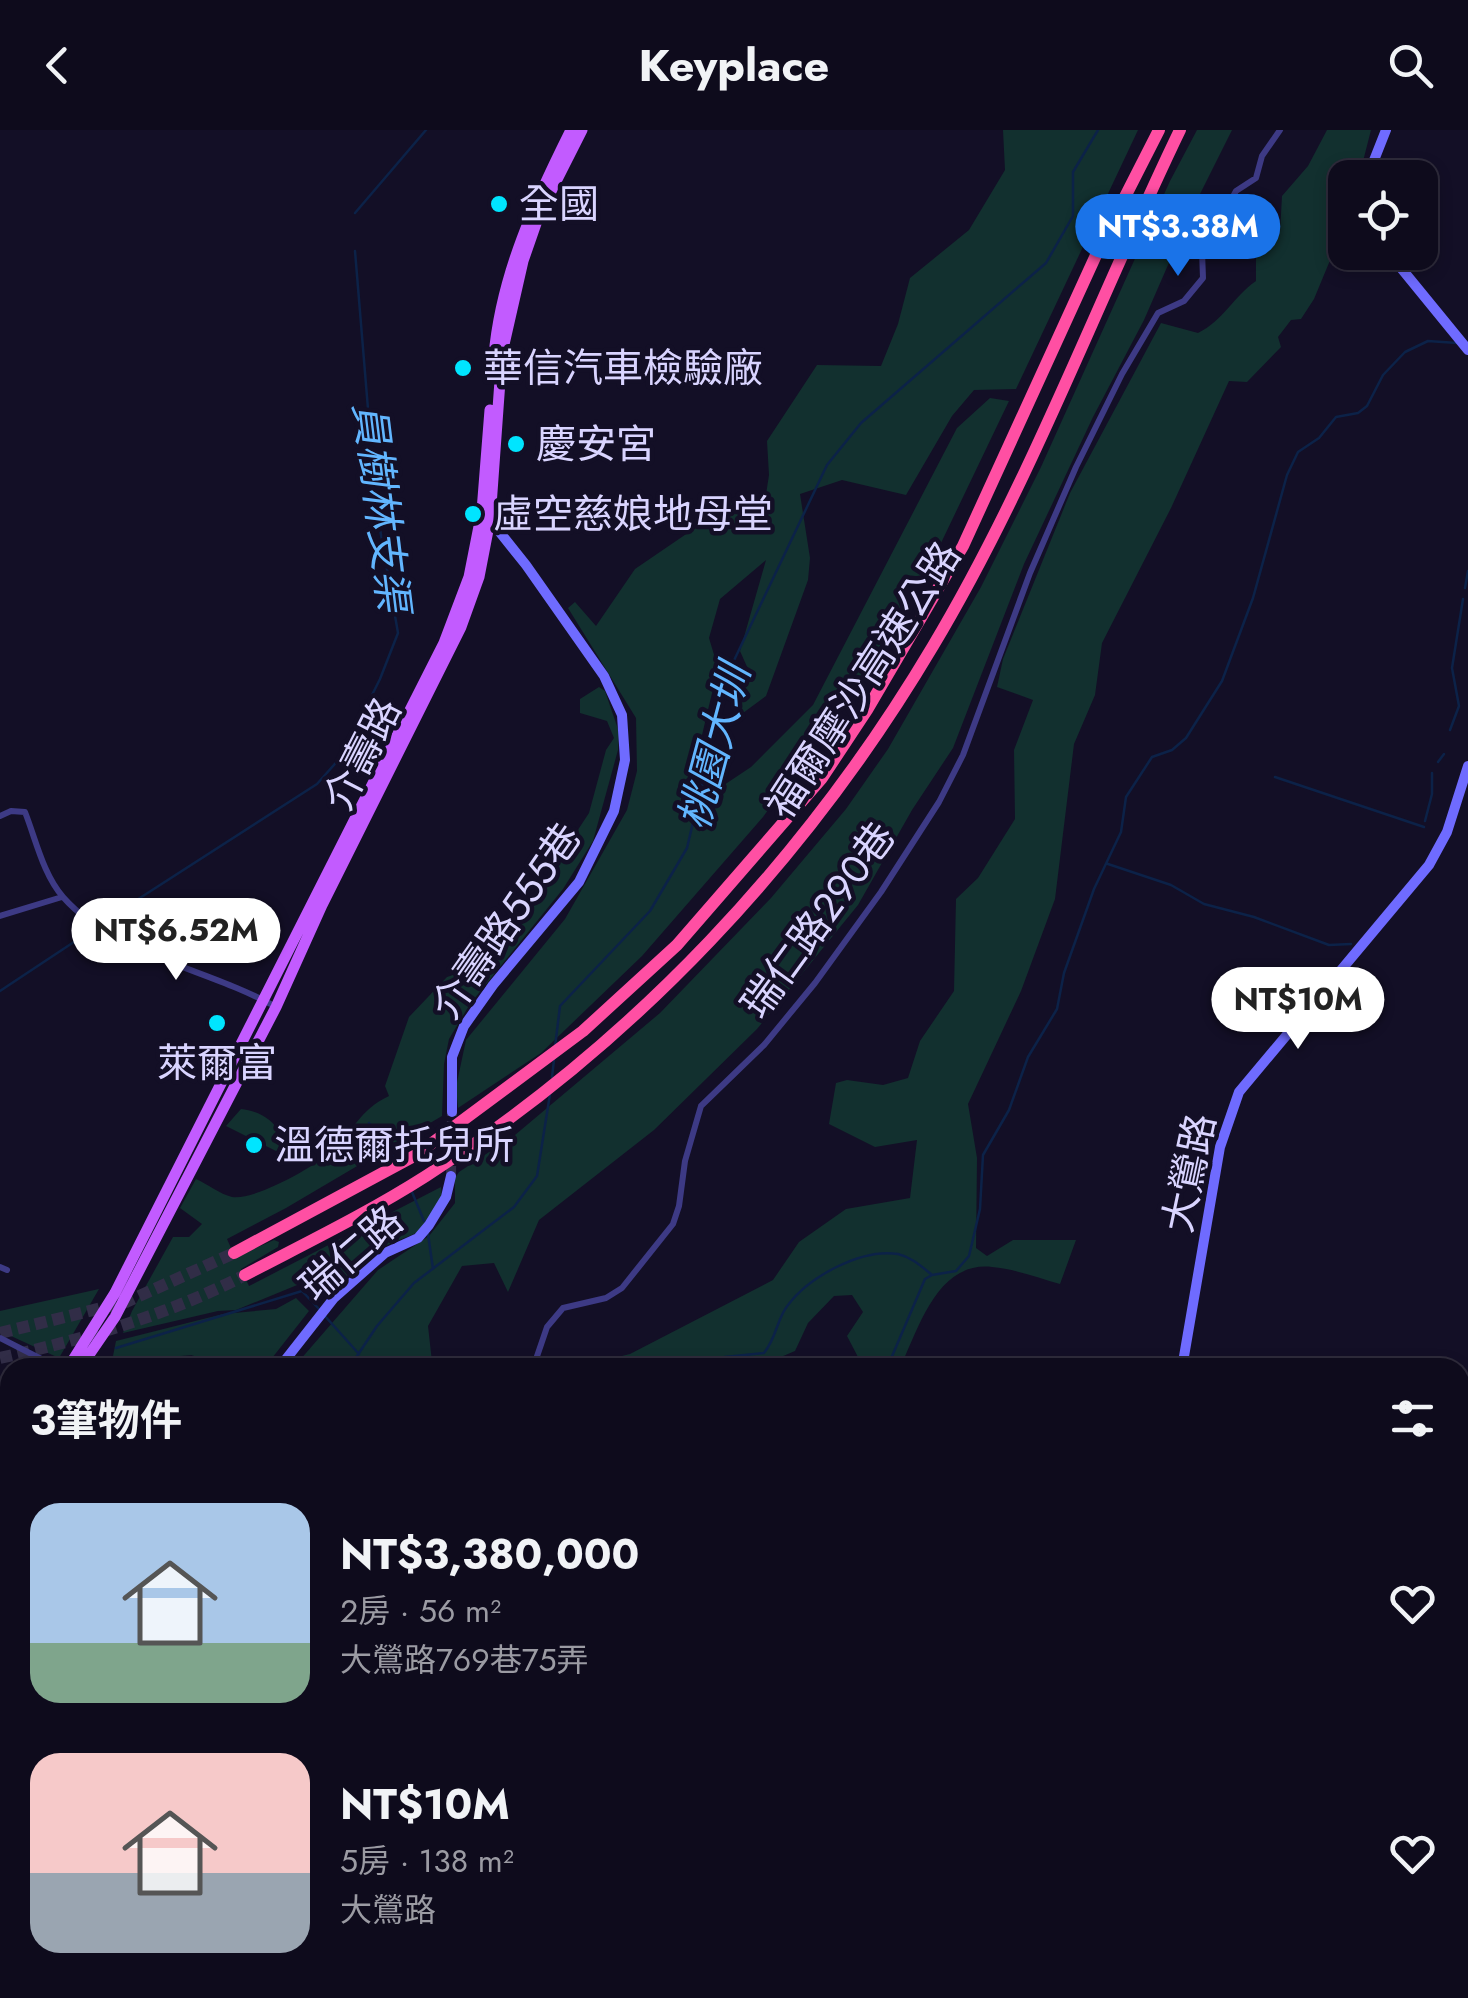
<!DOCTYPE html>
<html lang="zh-TW">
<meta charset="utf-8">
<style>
body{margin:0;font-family:Jost,"Noto Sans TC",sans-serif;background:#1c1929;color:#f1f3f6;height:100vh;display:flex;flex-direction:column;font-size:38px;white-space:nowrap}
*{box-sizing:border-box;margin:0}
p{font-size:32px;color:#9b9ba3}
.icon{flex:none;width:55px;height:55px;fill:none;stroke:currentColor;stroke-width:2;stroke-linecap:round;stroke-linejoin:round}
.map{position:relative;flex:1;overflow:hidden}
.sheet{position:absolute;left:0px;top:1228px;width:1470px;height:642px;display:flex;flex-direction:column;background:#0e0b1c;border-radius:30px 30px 0 0;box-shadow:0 5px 15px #0003,0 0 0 2px #2e2b3b}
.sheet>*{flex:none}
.buttons{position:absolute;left:1328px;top:30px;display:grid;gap:20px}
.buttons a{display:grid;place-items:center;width:110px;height:110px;border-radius:20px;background:#0e0b1c;box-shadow:0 5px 15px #0003,0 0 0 2px #2e2b3b;font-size:50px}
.price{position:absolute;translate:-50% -85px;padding:0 22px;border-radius:35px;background:#fff;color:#222;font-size:32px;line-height:65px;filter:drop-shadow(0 2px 5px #0008)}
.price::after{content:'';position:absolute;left:50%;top:60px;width:30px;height:22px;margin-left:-15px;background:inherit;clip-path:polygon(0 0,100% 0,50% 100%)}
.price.active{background:#1a73e8;color:#fff}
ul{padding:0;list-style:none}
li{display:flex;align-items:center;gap:30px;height:250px;padding:0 30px}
li span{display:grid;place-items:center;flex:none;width:280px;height:200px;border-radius:30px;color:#555}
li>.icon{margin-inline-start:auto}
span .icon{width:120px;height:120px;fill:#fffc;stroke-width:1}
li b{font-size:42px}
h2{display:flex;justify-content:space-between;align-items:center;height:120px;padding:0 30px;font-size:42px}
header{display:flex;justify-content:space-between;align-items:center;height:130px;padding:0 30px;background:#0e0b1c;font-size:45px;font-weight:700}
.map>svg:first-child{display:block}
.green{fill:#12302f}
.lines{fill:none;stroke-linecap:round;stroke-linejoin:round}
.stream{stroke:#0c2248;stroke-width:2.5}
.secondary-tunnel{stroke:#312d47;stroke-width:10;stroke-dasharray:10 5;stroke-linecap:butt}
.highway-tunnel{stroke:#312d47;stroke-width:12;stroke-dasharray:12 6;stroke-linecap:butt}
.street{stroke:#3d3a85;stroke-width:6}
.secondary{stroke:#6f6bff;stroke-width:10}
.primary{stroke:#c25bff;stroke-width:11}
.highway{stroke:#ff4fa3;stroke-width:12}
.poi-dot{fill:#00e5ff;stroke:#130f26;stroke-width:4}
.labels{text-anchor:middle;stroke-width:9;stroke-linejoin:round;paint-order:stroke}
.poi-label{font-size:40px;fill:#d9d4ff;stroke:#130f26;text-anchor:start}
.street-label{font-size:40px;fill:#d9d4ff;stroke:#130f26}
.water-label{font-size:42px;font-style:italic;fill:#62b6ff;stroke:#130f26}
</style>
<header><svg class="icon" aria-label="back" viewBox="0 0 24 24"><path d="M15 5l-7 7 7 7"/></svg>Keyplace<svg class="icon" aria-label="search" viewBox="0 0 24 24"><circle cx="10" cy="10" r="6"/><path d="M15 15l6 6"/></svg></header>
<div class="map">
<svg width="1468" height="1868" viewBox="0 0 1468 1868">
<rect width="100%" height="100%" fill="#130f26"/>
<path class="green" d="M1003 0H1138L1016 259 974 260 952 286 906 365 842 350 800 364 810 428 808 450 766 566 720 600 734 582 748 539 740 521 766 430 720 469 709 508 718 538 702 605 706 630 724 655 751 637 813 575 957 298 990 268 1009 271 930 436 836 586 763 687 642 826 541 923 458 978 456 957 466 910 565 789 627 680 637 641 636 588 568 478 575 472 596 496 635 439 739 368 763 384 769 345 767 311 817 235 881 236 898 194 910 148 969 100 1005 40Z
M1197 0H1232L1192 80 1144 190 1093 287 1024 434 953 618 912 680 858 775 757 899 654 1000 539 1090 508 1162 494 1133 462 1136 428 1196 432 1232 392 1230 383 1238H293L378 1140 429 1106 455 1073V1048L459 1042 515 1005 660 883 771 768 846 679 888 619 981 457 1041 337 1170 51Z
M1327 0H1371L1359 47 1345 48V122L1352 123 1343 133 1331 128 1314 169 1301 189 1291 190 1278 207 1281 217 1247 252 1229 251 1171 378 1102 513 1095 565 1074 614 1055 769 1021 861 968 974 977 1028 976 1118 987 1126 1013 1110H1076L1060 1154C1039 1148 1015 1139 992 1137 937 1131 919 1198 900 1237H848L858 1227 847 1206 863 1182 852 1165 834 1166 808 1193 795 1221 757 1237H577L630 1224 773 1150 799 1112 846 1079 910 1068 917 1010 875 1017 829 994 836 953 847 950 883 955 908 948 920 911 954 861 956 769 978 748 1015 689 1014 620 1033 570 997 557 1003 529 1070 363 1161 193 1198 203C1223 191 1233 167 1256 151V119L1280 102 1282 66 1308 36Z
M599 557 605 561 619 602 618 620 593 711 563 759 470 874 449 909 444 934 442 986 286 1078 227 1109 235 1127 274 1110 279 1112 278 1117 241 1139 249 1156 441 1057 442 1068 419 1102 380 1118 322 1167 302 1153 236 1180 218 1181 123 1203 132 1181 173 1107H189L202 1094 180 1078 196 1049C207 1054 220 1064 232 1067 254 1071 316 1036 332 1021 354 1001 359 980 389 966L385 956 409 887 447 847 480 836 498 794 508 801 518 791 589 683 606 620 614 608 607 591 580 583V569Z
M241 979C255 980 274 989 279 1003L276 1013 281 1016 278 1022 226 996Z
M99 1159 59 1228 0 1201V1181Z
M296 1168 309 1181 265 1237H160L194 1225 112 1231 116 1211 223 1184 276 1179Z
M10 1659V1860H196L194 1868H0V1675Z
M524 1860H694L696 1868H514Z"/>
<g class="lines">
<path class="stream" d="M355 83 426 0
M1465 458 1468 441
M1450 600 1459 576 1452 538 1463 469
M1438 632 1444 624
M1275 647 1424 697
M1425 691 1432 664V643
M1108 734 1171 755 1204 774 1254 787 1329 815 1351 814
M101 793 317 654 341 627 380 549 398 503 376 376 355 121
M0 861 95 798
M555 917 560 876 650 781 687 718 728 543 827 335 861 293 1046 133 1073 86V42L1098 0
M552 947 554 930
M369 993 394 1028
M412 1062 424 1091
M428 1104 433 1139
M324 1185 359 1224
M116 1218 302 1161 319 1179
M349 1238 377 1196 414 1153 514 1077 537 1046 550 964
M692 1238 725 1227 764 1223C777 1207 777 1188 788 1175 809 1147 861 1118 898 1124 911 1127 921 1136 931 1144
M887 1238 925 1149 932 1145 956 1141 969 1126 980 1079 983 1025 1009 980 1028 927 1057 879 1064 843 1094 759 1121 702 1126 667 1152 627 1172 620 1186 608 1222 551 1253 468 1287 345 1298 322 1319 308 1336 287 1358 283 1367 276 1383 245 1405 222 1428 211 1457 213
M0 1253 10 1250
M1460 1844 1468 1829
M251 1860 255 1868
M67 1868 73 1860
M1452 1868 1455 1860"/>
<path class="secondary-tunnel" d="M451 1046 452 982"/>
<path class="highway-tunnel" d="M0 1203 126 1172 234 1123
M0 1228C85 1209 168 1185 245 1145"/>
<path class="street" d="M0 686 11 681 25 682C36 710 43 744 63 767 115 826 210 839 276 877
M0 786 62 767
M0 1137 7 1140
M0 1208 59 1238
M533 1238 547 1197 563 1178 606 1168 622 1158 673 1094 679 1076 685 1031 701 976 764 915 815 853 881 762 939 672 963 625 1030 443 1076 337 1122 244 1158 183 1184 171 1203 148 1202 121 1212 86 1229 74 1236 61 1256 48 1262 26 1280 0
M0 1362 10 1369
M0 1459 10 1463
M0 1499 10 1502
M0 1538 10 1541
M1460 1713 1468 1705
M1460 1796 1468 1771
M1020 1860 1034 1868
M356 1868 361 1860
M1305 1868 1313 1860
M1445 1868 1446 1860"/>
<path class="secondary" d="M1367 48 1386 0
M1388 122 1468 220
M452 982V927L464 896 493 855 579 752 614 681 625 630 622 585 604 546 526 435 486 385
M279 1238 334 1168 385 1123 418 1108 429 1095 446 1067 451 1046
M1182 1238 1220 1017 1239 962 1429 735 1447 702 1468 636
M293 1860 294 1868
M911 1868 913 1860"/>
<path class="primary" d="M494 226C501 145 535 72 571 0
M68 1238 115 1163 444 513 469 447 482 381 490 280
M80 1238 115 1187 276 877 322 775 461 497 479 447 490 390 502 223 523 131 539 85 582 0
M0 1326 10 1313
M0 1347 10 1333"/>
<path class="highway" d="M234 1123 416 1025 583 901 677 815 822 648 867 580 963 416 1102 112 1159 0
M245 1145C306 1113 368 1083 426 1046 634 913 807 728 933 516 1031 352 1097 172 1180 0"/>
</g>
<g class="poi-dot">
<circle cx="499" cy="74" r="10"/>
<circle cx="463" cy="238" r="10"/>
<circle cx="516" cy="314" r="10"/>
<circle cx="473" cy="384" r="10"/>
<circle cx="217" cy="893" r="10"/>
<circle cx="254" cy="1015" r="10"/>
</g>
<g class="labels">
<g class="poi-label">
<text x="519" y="88">全國</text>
<text x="483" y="252">華信汽車檢驗廠</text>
<text x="536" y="328">慶安宮</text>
<text x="493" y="398">虛空慈娘地母堂</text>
<text x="217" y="947" text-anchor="middle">萊爾富</text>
<text x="274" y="1029">溫德爾托兒所</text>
</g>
<g class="street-label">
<text transform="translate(863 550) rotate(-57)" y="14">福爾摩沙高速公路</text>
<text transform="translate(362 624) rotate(-63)" y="14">介壽路</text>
<text transform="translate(818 790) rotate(-54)" y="14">瑞仁路290巷</text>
<text transform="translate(506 791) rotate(-55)" y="14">介壽路555巷</text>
<text transform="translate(1189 1043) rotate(-78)" y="14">大鶯路</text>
<text transform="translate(351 1123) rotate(-41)" y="14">瑞仁路</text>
</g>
<g class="water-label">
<text transform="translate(382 377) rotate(83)" y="15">員樹林支渠</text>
<text transform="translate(714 617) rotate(-75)" y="15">桃園大圳</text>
</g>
</g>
</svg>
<div class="buttons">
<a><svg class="icon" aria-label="locate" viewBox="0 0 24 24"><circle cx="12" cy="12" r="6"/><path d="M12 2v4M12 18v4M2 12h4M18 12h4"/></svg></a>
</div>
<b class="price active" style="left:1178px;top:149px">NT$3.38M</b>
<b class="price" style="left:176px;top:853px">NT$6.52M</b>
<b class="price" style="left:1298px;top:922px">NT$10M</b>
<section class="sheet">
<h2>3筆物件<svg class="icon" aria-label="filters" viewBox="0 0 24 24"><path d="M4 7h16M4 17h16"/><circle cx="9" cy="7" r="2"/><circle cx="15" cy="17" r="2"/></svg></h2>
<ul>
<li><span style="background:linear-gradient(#a9c7e8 70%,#7fa58c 0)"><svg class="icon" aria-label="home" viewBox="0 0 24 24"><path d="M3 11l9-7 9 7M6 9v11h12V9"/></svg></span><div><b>NT$3,380,000</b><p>2房 · 56 m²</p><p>大鶯路769巷75弄</p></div><svg class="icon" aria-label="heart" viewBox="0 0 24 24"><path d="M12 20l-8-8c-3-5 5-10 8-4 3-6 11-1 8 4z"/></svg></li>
<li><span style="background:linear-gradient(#f6c9c9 60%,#9aa5b1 0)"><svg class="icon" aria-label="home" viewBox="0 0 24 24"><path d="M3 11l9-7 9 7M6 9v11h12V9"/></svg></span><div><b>NT$10M</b><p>5房 · 138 m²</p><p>大鶯路</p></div><svg class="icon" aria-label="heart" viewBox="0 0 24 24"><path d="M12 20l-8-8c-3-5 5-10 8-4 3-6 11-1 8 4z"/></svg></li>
</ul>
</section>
</div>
